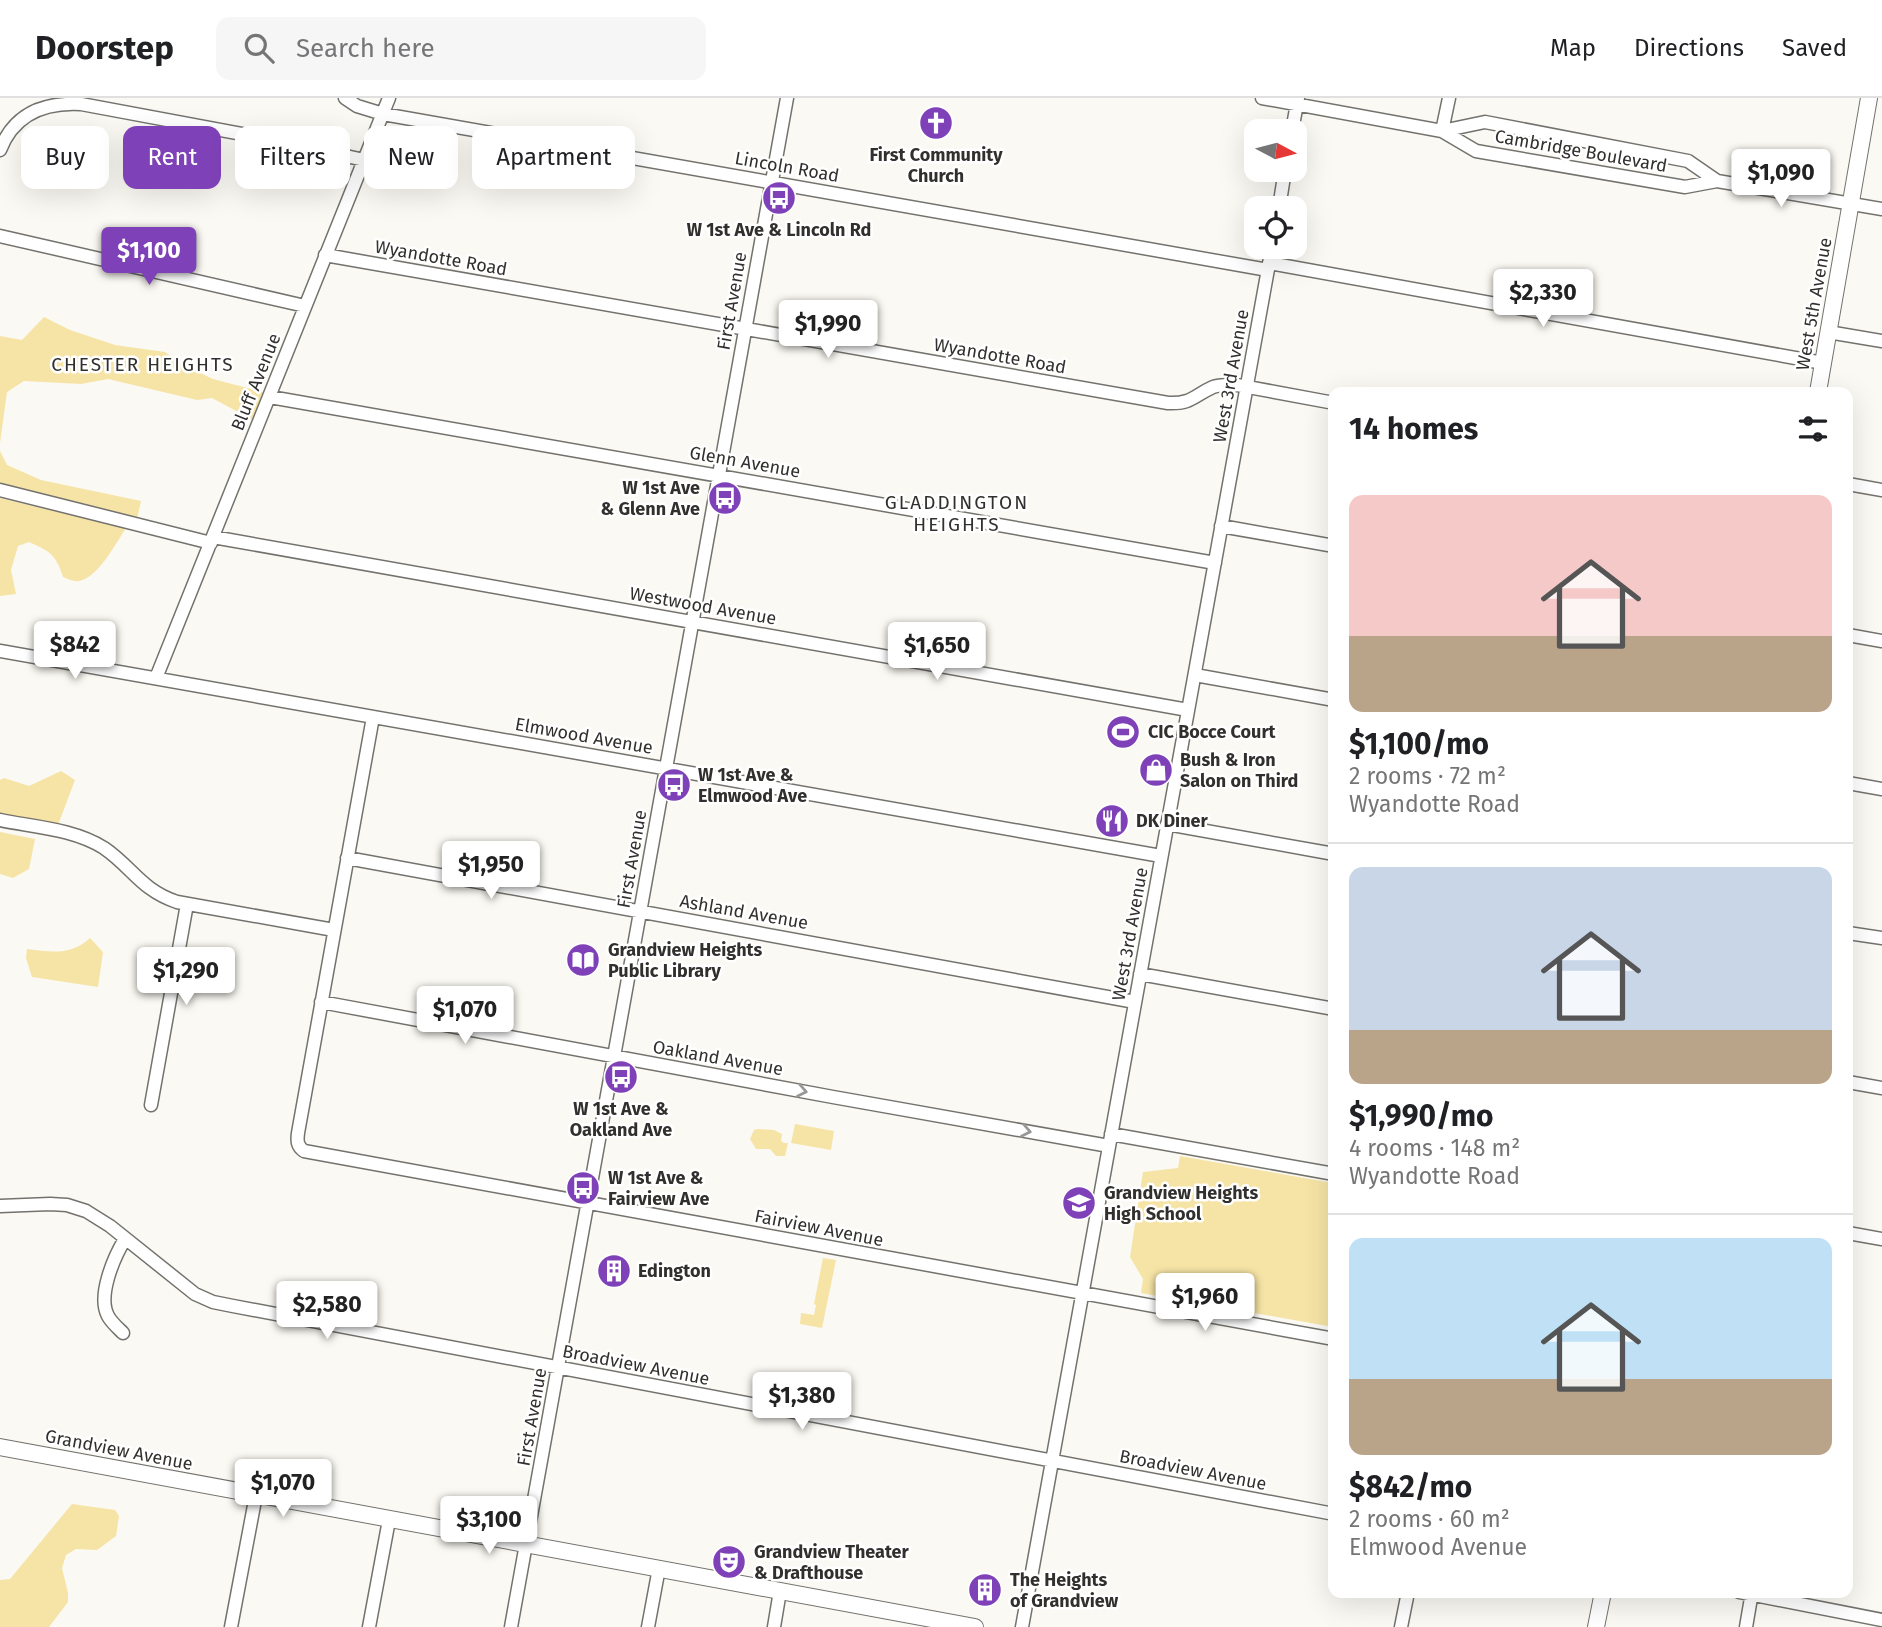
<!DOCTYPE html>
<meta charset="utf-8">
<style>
body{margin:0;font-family:"Fira Sans",sans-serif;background:#f6f6f6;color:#202124;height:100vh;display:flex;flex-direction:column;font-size:26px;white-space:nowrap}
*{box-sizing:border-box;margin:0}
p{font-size:23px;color:#757577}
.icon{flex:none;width:38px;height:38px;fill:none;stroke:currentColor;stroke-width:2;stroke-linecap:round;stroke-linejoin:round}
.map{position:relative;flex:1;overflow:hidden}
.sheet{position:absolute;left:1328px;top:289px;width:525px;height:1211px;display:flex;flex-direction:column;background:#fff;border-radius:14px;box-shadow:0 7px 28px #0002}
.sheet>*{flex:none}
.banner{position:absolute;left:21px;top:28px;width:665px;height:63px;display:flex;gap:14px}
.needle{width:46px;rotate:97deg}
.tools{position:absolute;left:1244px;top:21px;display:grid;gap:14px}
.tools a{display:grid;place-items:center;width:63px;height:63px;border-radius:14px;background:#fff;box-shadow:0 7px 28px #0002;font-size:35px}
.price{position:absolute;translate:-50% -60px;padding:0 16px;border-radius:7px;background:#fff;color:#222;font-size:23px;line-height:46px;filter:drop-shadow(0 2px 4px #0008)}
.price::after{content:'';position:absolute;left:50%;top:42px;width:21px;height:16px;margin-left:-10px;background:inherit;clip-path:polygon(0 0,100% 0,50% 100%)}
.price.active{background:#7e41b7;color:#fff}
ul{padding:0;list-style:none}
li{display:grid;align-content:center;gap:14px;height:371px;padding:0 21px}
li+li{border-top:2px solid #e0e0e0}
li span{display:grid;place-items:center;height:217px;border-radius:14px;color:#555}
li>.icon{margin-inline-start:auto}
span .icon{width:126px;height:126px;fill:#fffc;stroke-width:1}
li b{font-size:30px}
h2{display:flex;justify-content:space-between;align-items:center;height:84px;padding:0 21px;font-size:30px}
.tag{padding:0 24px;border-radius:14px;background:#fff;box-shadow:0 7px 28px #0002;font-size:24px;line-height:63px}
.tag.active{background:#7e41b7;color:#fff}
header{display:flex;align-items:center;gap:42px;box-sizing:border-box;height:98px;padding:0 35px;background:#fff;border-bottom:2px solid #e0e0e0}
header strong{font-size:33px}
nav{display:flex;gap:38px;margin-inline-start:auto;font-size:24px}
.search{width:490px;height:63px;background:#f6f6f6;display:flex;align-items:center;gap:18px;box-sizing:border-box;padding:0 24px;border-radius:14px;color:#757577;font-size:26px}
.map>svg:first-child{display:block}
.green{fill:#f6e4a6}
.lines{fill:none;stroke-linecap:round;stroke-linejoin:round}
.minor-casing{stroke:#73726d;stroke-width:15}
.major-casing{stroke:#73726d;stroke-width:18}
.minor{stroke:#fff;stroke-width:12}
.major{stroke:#fff;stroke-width:16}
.oneway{stroke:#989896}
.labels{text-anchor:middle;stroke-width:5;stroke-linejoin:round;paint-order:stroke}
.street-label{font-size:18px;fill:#31302e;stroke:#fff}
.poi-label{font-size:18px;font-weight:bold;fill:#31302e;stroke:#fff;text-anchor:start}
.neighbourhood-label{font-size:19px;letter-spacing:2px;fill:#31302e;stroke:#fff}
</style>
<header>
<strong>Doorstep</strong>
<div class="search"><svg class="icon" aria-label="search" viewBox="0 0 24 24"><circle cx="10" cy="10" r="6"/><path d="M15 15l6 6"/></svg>Search here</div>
<nav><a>Map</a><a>Directions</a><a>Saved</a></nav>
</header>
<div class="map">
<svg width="1882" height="1529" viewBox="0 0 1882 1529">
<rect width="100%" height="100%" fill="#fbf9f3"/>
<path class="green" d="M44 219 70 232 115 247 165 254 181 266 213 281 263 294 253 322 212 300 197 302 108 281 81 286 24 283 7 294 0 345V238L22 242Z
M0 353 7 367 41 382 141 403 137 421 0 388Z
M0 400 126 430C116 445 98 480 79 483 74 484 68 481 63 479 56 457 50 453 29 444L18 448 11 472 16 496 0 498Z
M61 673 75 682 58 727 0 716V682L4 680 29 688Z
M0 734 35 741 29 771 13 780 0 776Z
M90 840 103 854 98 889 32 879 26 860 27 851C52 854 70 858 90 840Z
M795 1026 834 1033 831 1052 791 1045Z
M758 1031 774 1032 782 1036 781 1043 784 1045H788L785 1058H776L770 1051H756L750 1041 754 1032Z
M1180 1058 1333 1085V1229L1141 1195 1143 1181 1130 1159 1143 1074 1178 1070Z
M823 1160 836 1162 822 1230 800 1226 801 1215 814 1217 816 1207 814 1206Z
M72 1406 115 1412 119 1418 116 1438 97 1452 76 1451 66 1457 62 1470 68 1495V1504L49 1529H0V1482L10 1481Z"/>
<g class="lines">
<g class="minor-casing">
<path id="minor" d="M345 0 357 8 383 16 1268 172
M1262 0 1442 33 1476 53 1685 89 1717 83 1882 111
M1292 33 1298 0
M1442 33 1485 24 1688 63 1717 83
M1442 33 1449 0
M0 52C14 16 44 4 81 6L269 41 364 62
M1279 110 1285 72
M0 138 305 208
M325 157 1168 305C1192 306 1193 298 1213 289 1220 286 1229 287 1237 287L1334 305
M1269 165 1823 265
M1828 234 1882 243
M270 299 1215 465
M1848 386 1882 392
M0 392 211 445
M1221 428 1334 448
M213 439 1188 612
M1848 537 1882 543
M0 553 1161 758
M1195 577 1334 602
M156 580 389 0
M373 619 298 1035C297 1043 297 1048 304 1053L1334 1241
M1848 685 1882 691
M0 722C34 729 74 731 104 750 132 769 141 792 177 804L334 832
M1167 726 1334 756
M347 760 1135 904
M1848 835 1882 840
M1140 876 1334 911
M321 904 833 999 1109 1048
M1848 984 1882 990
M151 1007 187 806
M1111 1036 1334 1076
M0 1108 50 1106 67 1107 86 1113 110 1128 195 1196 213 1204 233 1208 1334 1416
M1848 1135 1882 1141
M123 1235C118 1230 111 1224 108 1218 97 1198 114 1159 125 1141
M1739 1494 1882 1522
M231 1529 256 1397
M369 1529 389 1422
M511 1529 787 0
M648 1529 659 1470
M774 1529 780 1493
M1022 1529 1272 149
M1401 1529 1408 1494
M1746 1529 1752 1494"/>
</g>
<g class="major-casing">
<path id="major" d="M1818 294 1869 0
M0 1349 975 1529
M1596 1529 1603 1494"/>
</g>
<use href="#minor" class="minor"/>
<use href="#major" class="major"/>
</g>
<defs><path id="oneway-chevron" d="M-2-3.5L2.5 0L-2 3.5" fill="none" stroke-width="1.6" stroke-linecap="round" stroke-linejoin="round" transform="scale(1.75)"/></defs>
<g class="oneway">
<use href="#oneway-chevron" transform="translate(802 993) rotate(11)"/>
<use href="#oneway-chevron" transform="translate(1026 1033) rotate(11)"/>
</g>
<defs>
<g id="church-disc" transform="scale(1.75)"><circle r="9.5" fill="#7e41b7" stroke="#fff"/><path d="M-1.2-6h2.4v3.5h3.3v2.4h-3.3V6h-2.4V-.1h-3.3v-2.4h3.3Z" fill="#fff"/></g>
<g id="bus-disc" transform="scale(1.75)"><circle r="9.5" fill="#7e41b7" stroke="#fff"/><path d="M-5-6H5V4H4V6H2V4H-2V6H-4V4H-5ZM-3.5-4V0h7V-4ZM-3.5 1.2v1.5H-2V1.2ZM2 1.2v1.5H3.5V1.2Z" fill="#fff"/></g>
<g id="stadium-disc" transform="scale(1.75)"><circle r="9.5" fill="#7e41b7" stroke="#fff"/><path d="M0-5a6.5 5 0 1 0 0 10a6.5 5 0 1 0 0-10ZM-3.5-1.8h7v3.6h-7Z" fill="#fff"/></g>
<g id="shop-disc" transform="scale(1.75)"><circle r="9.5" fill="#7e41b7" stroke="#fff"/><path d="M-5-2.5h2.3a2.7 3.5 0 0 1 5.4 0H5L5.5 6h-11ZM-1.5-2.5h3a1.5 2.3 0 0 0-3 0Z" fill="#fff"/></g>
<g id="restaurant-disc" transform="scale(1.75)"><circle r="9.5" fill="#7e41b7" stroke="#fff"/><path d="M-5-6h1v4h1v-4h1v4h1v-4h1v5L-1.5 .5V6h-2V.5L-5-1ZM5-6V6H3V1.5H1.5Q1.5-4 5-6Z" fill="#fff"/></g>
<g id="library-disc" transform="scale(1.75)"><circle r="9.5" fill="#7e41b7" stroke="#fff"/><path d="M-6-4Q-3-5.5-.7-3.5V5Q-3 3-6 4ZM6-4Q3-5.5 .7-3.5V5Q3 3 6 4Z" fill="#fff"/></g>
<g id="school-disc" transform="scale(1.75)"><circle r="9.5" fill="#7e41b7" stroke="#fff"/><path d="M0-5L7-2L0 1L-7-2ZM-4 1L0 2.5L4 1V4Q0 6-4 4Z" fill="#fff"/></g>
<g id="building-disc" transform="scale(1.75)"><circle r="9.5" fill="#7e41b7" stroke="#fff"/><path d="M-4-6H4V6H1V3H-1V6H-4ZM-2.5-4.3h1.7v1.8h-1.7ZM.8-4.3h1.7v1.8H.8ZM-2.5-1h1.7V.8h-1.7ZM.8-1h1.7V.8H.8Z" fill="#fff"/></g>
<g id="theatre-disc" transform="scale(1.75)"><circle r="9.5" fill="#7e41b7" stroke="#fff"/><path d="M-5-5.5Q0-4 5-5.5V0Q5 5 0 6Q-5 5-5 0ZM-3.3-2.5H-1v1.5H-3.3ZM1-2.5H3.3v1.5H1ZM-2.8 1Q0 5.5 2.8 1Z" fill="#fff"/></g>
</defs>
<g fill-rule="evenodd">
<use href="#church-disc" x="936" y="25"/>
<use href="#bus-disc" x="779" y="100"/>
<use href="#bus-disc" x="725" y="400"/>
<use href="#stadium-disc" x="1123" y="634"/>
<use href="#shop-disc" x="1156" y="672"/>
<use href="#bus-disc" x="674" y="687"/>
<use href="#restaurant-disc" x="1112" y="723"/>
<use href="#library-disc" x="583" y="862"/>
<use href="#bus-disc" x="621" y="979"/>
<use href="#bus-disc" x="583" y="1090"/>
<use href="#school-disc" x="1079" y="1105"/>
<use href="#building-disc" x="614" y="1173"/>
<use href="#theatre-disc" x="729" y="1464"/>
<use href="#building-disc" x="985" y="1492"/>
</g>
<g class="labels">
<g class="street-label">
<text transform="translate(1581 53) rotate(10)" y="6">Cambridge Boulevard</text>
<text transform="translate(787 69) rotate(10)" y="6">Lincoln Road</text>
<text transform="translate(441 160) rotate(10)" y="6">Wyandotte Road</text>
<text transform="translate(732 203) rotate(-80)" y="6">First Avenue</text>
<text transform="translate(1814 206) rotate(-80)" y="6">West 5th Avenue</text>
<text transform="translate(1000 258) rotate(10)" y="6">Wyandotte Road</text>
<text transform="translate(1231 278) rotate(-80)" y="6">West 3rd Avenue</text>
<text transform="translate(256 284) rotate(-68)" y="6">Bluff Avenue</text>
<text transform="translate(745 364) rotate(10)" y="6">Glenn Avenue</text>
<text transform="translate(703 508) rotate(10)" y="6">Westwood Avenue</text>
<text transform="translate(584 638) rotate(10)" y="6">Elmwood Avenue</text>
<text transform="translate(632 761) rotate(-80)" y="6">First Avenue</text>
<text transform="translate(744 814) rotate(10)" y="6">Ashland Avenue</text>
<text transform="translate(1130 836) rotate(-80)" y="6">West 3rd Avenue</text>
<text transform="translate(718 960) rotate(10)" y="6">Oakland Avenue</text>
<text transform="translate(819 1130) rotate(11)" y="6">Fairview Avenue</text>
<text transform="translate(636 1267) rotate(11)" y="6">Broadview Avenue</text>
<text transform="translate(532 1319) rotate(-80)" y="6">First Avenue</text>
<text transform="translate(119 1352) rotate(11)" y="6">Grandview Avenue</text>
<text transform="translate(1193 1372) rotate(11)" y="6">Broadview Avenue</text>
</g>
<g class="poi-label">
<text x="936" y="63" text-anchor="middle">First Community<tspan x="936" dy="21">Church</tspan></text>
<text x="779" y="138" text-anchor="middle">W 1st Ave &amp; Lincoln Rd</text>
<text x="700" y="396" text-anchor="end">W 1st Ave<tspan x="700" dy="21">&amp; Glenn Ave</tspan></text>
<text x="1148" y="640">CIC Bocce Court</text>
<text x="1180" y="668">Bush &amp; Iron<tspan x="1180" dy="21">Salon on Third</tspan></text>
<text x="698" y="683">W 1st Ave &amp;<tspan x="698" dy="21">Elmwood Ave</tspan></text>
<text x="1136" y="729">DK Diner</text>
<text x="608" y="858">Grandview Heights<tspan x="608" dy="21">Public Library</tspan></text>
<text x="621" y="1017" text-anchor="middle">W 1st Ave &amp;<tspan x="621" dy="21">Oakland Ave</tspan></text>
<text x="608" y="1086">W 1st Ave &amp;<tspan x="608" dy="21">Fairview Ave</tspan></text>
<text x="1104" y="1101">Grandview Heights<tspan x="1104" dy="21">High School</tspan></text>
<text x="638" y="1179">Edington</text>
<text x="754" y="1460">Grandview Theater<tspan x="754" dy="21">&amp; Drafthouse</tspan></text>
<text x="1010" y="1488">The Heights<tspan x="1010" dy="21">of Grandview</tspan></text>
</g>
<g class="neighbourhood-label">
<text x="143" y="273">CHESTER HEIGHTS</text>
<text x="957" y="411">GLADDINGTON<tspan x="957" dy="22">HEIGHTS</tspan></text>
</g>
</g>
</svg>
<div class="tools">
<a><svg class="needle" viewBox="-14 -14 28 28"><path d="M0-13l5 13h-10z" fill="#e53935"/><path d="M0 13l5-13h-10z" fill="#757577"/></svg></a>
<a><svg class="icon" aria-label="locate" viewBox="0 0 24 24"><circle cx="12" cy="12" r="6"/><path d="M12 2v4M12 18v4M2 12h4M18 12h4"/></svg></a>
</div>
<b class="price" style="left:1781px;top:111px">$1,090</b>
<b class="price active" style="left:149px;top:189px">$1,100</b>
<b class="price" style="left:1543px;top:231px">$2,330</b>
<b class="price" style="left:828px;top:262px">$1,990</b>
<b class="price" style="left:75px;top:583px">$842</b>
<b class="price" style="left:937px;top:584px">$1,650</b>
<b class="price" style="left:491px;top:803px">$1,950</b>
<b class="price" style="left:186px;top:909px">$1,290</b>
<b class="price" style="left:465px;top:948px">$1,070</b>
<b class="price" style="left:1205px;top:1235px">$1,960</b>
<b class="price" style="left:327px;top:1243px">$2,580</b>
<b class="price" style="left:802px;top:1334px">$1,380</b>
<b class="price" style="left:283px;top:1421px">$1,070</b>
<b class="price" style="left:489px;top:1458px">$3,100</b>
<div class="banner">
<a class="tag">Buy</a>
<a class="tag active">Rent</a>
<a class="tag">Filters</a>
<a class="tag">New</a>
<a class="tag">Apartment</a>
</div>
<section class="sheet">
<h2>14 homes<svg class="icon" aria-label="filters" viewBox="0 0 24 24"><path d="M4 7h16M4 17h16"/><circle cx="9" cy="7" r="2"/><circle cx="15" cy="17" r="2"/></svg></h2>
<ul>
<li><span style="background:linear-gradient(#f6c9c9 65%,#b9a48a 0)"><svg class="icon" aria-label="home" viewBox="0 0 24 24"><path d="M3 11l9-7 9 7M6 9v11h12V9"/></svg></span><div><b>$1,100/mo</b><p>2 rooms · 72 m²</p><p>Wyandotte Road</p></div></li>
<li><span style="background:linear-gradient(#c9d6e8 75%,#b9a48a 0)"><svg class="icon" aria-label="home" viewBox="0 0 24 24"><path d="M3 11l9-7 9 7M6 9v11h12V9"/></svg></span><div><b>$1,990/mo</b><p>4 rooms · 148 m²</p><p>Wyandotte Road</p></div></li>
<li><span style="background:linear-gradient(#bfe0f5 65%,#b9a48a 0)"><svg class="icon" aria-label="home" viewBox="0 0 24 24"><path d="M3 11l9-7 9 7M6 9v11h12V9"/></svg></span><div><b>$842/mo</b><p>2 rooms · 60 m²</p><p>Elmwood Avenue</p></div></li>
</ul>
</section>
</div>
